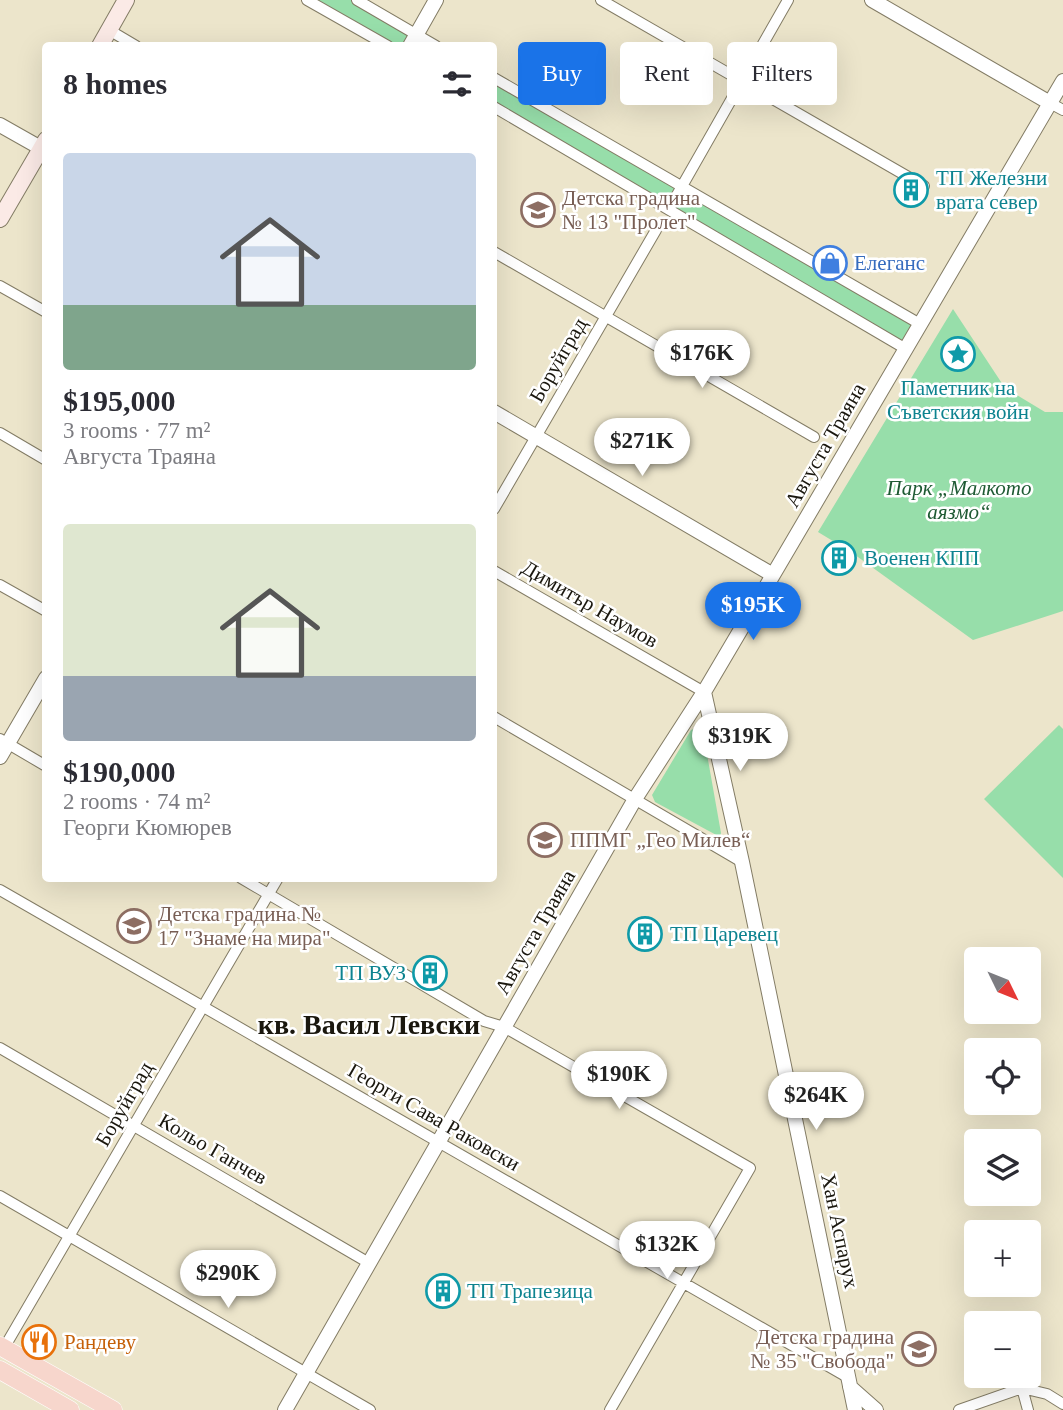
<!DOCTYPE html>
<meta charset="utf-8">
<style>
body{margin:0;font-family:"Times New Roman",serif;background:#f7f7f7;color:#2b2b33;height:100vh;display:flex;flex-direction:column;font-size:26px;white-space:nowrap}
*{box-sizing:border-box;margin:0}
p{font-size:23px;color:#7c7c81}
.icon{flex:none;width:38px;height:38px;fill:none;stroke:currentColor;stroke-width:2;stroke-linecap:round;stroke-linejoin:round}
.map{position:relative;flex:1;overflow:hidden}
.details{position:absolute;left:42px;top:42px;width:455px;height:840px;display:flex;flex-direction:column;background:#fff;border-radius:7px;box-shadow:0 7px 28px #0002}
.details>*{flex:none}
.hud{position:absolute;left:518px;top:42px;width:439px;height:63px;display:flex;gap:14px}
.needle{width:46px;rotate:133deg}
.buttons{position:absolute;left:964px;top:947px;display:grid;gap:14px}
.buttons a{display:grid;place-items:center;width:77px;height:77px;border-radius:7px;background:#fff;box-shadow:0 7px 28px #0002;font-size:35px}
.price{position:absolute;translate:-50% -60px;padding:0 16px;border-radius:24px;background:#fff;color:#222;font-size:23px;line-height:46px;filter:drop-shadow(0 2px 4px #0008)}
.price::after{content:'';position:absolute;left:50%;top:42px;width:21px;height:16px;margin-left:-10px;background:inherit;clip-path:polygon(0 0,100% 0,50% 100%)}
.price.selected{background:#1a73e8;color:#fff}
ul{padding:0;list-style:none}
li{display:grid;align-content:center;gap:14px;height:371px;padding:0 21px}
li span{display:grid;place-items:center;height:217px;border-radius:7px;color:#555}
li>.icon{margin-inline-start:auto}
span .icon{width:126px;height:126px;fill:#fffc;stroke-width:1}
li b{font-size:30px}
h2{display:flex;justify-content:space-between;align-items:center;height:84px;padding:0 21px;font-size:30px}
.pill{padding:0 24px;border-radius:7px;background:#fff;box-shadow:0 7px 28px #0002;font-size:24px;line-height:63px}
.pill.selected{background:#1a73e8;color:#fff}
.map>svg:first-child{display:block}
.green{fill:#97deaa}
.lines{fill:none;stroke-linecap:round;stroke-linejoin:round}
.minor-casing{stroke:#837c65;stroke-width:12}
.tertiary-casing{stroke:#837c65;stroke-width:16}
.secondary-casing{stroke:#837c65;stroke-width:18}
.primary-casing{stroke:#fff;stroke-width:19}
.minor{stroke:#fff;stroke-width:10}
.tertiary{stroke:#fff;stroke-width:14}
.secondary{stroke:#fbeae6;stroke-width:16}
.primary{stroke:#f7d6cc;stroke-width:18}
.labels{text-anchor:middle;stroke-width:5;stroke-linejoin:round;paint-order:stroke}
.culture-label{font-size:21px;fill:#0d838f;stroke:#fff;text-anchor:start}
.education-label{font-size:21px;fill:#785e54;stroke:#fff;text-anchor:start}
.shop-label{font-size:21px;fill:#366cbe;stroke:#fff;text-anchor:start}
.street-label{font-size:21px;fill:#1a170e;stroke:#fff}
.park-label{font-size:21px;font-style:italic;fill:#1e5a33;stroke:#fff}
.food-label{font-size:21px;fill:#c56008;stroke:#fff;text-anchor:start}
.district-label{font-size:28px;font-weight:bold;fill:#1a170e;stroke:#fff}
</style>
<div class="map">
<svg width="1063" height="1410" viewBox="0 0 1063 1410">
<rect width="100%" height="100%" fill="#ece5cb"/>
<path class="green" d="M307 0H356L436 45H388Z
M494 78 920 324 906 349 494 107Z
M953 309 1005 388 1045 412H1063V611L973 640 851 552 818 532Z
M1059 725 1063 729V878L984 799Z
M702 726 721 833 720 837 655 802 652 795 691 730Z"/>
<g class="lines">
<g class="minor-casing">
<path id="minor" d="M307 0 388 46
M357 0 436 46
M601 0 924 186
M109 30 136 46
M494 78 920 324
M1050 103 1063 110
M494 107 906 349
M669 209 788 0
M494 252 814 437
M0 286 46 312
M0 433 46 460
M494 509 656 230
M494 571 704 692
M0 585 46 611
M494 717 742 862
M0 739 46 766
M241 878 484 1021 504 1027 750 1168 610 1410
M0 890 849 1378
M0 1048 369 1263
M0 1196 370 1410
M4 1348 278 878
M1022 1388 1028 1410
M959 1410 1022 1388 1047 1394 1063 1404"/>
</g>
<g class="tertiary-casing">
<path id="tertiary" d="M872 0 1050 103
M410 46 436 0
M0 125 46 151
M494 412 773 575
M704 692 742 862 855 1410
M0 757 46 678
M850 1387 876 1410
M285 1410 635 799 704 692 773 575 1063 81"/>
</g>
<g class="secondary-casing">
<path id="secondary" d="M100 46 126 0
M0 219 46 140"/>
</g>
<g class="primary-casing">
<path id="primary" d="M0 1346 113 1410
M0 1370 70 1410"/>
</g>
<use href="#minor" class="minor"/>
<use href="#tertiary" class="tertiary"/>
<use href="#secondary" class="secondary"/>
<use href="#primary" class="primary"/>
</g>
<defs>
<g id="building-ring" transform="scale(1.75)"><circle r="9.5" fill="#fff" stroke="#0f9aa8" stroke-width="1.5"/><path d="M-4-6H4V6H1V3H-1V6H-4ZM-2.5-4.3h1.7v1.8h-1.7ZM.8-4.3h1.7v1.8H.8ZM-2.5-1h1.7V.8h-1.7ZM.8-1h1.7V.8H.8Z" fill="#0f9aa8"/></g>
<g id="school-ring" transform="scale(1.75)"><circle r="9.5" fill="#fff" stroke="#8d6e63" stroke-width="1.5"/><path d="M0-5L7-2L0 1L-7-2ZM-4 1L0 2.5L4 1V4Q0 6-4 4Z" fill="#8d6e63"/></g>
<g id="shop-ring" transform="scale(1.75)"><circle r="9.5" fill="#fff" stroke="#3f7fe0" stroke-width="1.5"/><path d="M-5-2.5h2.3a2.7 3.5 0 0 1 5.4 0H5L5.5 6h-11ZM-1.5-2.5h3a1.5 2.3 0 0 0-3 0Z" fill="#3f7fe0"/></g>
<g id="sight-ring" transform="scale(1.75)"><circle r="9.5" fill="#fff" stroke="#0f9aa8" stroke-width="1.5"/><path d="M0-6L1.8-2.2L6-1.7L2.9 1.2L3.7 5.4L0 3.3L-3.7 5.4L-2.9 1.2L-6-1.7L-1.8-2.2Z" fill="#0f9aa8"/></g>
<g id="restaurant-ring" transform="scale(1.75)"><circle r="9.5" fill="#fff" stroke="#e8710a" stroke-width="1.5"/><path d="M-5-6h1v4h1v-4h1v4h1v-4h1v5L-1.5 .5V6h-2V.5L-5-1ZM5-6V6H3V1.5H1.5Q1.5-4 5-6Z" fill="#e8710a"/></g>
</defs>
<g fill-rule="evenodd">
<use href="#building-ring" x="911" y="190"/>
<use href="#school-ring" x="538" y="210"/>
<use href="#shop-ring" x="830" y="263"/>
<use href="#sight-ring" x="958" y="354"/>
<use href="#building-ring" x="839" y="558"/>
<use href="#school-ring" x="545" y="840"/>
<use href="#school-ring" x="134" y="926"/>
<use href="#building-ring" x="645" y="934"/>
<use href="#building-ring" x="430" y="973"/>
<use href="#building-ring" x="443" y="1291"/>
<use href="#restaurant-ring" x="39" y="1342"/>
<use href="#school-ring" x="919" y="1349"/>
</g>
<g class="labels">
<g class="culture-label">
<text x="936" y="185">ТП Железни<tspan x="936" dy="24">врата север</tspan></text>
<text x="958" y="395" text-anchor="middle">Паметник на<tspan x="958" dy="24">Съветския войн</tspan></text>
<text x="864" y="565">Военен КПП</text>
<text x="670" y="941">ТП Царевец</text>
<text x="406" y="980" text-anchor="end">ТП ВУЗ</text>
<text x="467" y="1298">ТП Трапезица</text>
</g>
<g class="education-label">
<text x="562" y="205">Детска градина<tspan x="562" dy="24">№ 13 "Пролет"</tspan></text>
<text x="570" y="847">ППМГ „Гео Милев“</text>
<text x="158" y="921">Детска градина №<tspan x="158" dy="24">17 "Знаме на мира"</tspan></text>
<text x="894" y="1344" text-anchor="end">Детска градина<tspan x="894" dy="24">№ 35 "Свобода"</tspan></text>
</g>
<g class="shop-label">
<text x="854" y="270">Елеганс</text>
</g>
<g class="street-label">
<text transform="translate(558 360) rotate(-60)" y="7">Боруйград</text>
<text transform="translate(825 445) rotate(-60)" y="7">Августа Траяна</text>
<text transform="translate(590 604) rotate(30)" y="7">Димитър Наумов</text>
<text transform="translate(535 932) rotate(-60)" y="7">Августа Траяна</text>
<text transform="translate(124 1104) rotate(-60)" y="7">Боруйград</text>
<text transform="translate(434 1117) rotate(30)" y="7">Георги Сава Раковски</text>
<text transform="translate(213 1149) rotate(30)" y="7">Кольо Ганчев</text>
<text transform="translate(840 1231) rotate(78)" y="7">Хан Аспарух</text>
</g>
<g class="park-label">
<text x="959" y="495">Парк „Малкото<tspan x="959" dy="24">аязмо“</tspan></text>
</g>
<g class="food-label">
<text x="64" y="1349">Рандеву</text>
</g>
<g class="district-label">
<text x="369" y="1034">кв. Васил Левски</text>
</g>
</g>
</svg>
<div class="buttons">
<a><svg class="needle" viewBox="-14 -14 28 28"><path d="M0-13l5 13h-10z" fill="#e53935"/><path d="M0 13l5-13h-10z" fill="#7c7c81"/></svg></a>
<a><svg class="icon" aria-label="locate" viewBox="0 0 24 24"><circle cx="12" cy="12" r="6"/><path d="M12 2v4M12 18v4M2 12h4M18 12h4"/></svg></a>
<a><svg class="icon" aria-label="layers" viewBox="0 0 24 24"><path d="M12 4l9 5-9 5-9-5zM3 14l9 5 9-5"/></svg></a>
<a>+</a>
<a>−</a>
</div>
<b class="price" style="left:702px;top:390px">$176K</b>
<b class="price" style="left:642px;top:478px">$271K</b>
<b class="price selected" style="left:753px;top:642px">$195K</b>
<b class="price" style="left:740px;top:773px">$319K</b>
<b class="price" style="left:619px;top:1111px">$190K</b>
<b class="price" style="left:816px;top:1132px">$264K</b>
<b class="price" style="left:667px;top:1281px">$132K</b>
<b class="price" style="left:228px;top:1310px">$290K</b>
<div class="hud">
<a class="pill selected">Buy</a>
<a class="pill">Rent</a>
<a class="pill">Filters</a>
</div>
<section class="details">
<h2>8 homes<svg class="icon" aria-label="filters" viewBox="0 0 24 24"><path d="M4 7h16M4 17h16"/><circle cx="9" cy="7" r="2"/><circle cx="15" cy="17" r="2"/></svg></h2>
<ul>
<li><span style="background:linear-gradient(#c9d6e8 70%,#7fa58c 0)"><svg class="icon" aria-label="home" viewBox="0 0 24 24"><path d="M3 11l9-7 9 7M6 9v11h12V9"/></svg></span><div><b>$195,000</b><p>3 rooms · 77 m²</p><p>Августа Траяна</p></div></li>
<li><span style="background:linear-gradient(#dfe7d0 70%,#9aa5b1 0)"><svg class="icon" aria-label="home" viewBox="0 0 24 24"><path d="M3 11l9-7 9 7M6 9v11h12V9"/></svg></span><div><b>$190,000</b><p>2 rooms · 74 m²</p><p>Георги Кюмюрев</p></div></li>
</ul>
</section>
</div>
